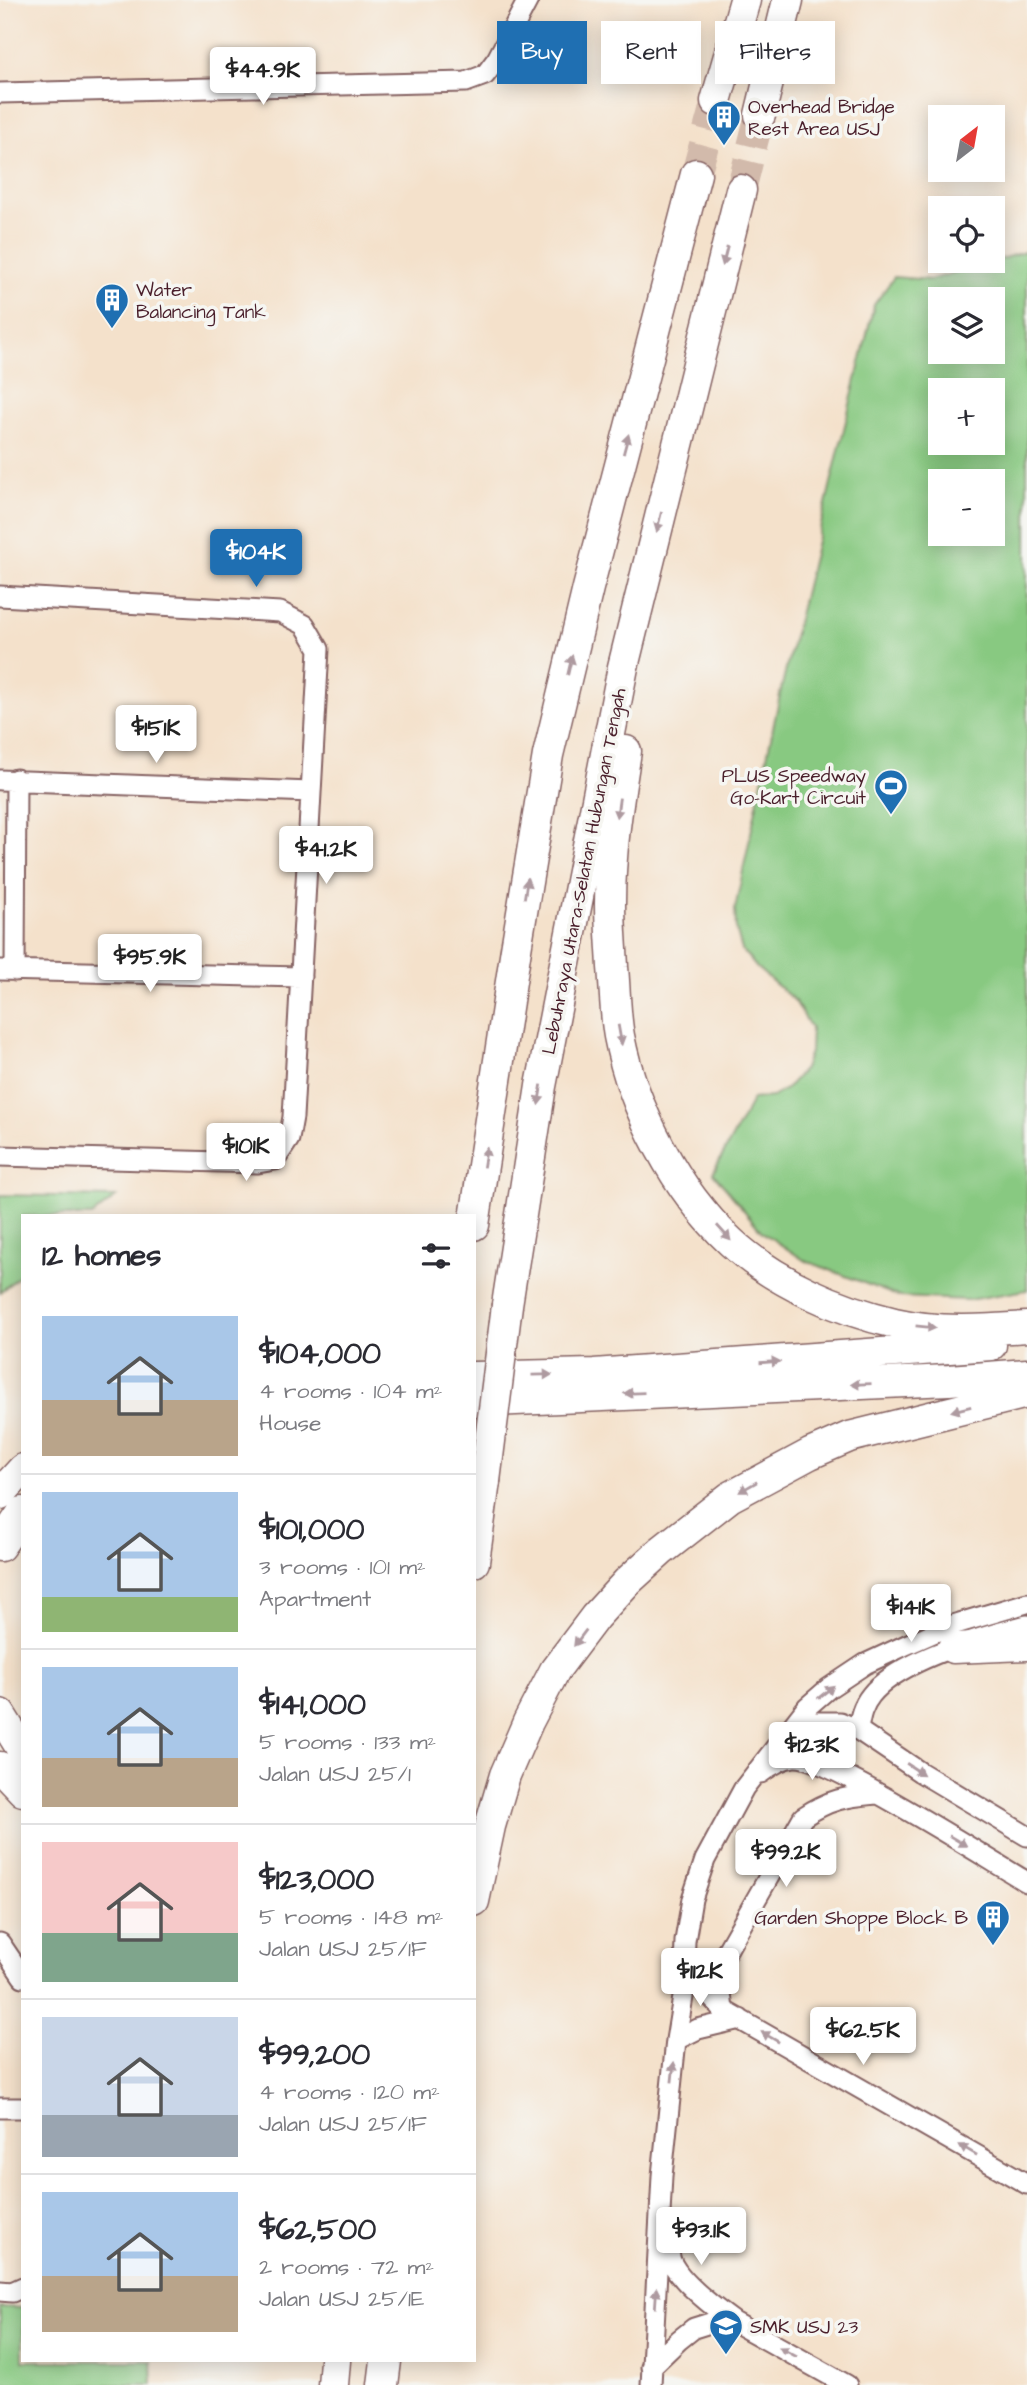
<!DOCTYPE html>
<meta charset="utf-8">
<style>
body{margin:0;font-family:"Architects Daughter",sans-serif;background:#f2f2f3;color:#2b2b33;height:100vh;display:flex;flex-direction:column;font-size:26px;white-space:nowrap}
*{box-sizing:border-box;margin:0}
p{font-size:23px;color:#7c7c81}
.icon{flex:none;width:38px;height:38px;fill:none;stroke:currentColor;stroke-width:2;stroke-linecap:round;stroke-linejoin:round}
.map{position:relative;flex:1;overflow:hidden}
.sheet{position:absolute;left:21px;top:1214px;width:455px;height:1148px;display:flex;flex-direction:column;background:#fff;border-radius:0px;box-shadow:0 4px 18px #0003}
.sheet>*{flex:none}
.banner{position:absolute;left:497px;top:21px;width:424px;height:63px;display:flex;gap:14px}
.needle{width:46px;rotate:31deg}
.buttons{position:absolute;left:928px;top:105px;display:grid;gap:14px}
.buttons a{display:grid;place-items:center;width:77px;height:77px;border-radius:0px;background:#fff;box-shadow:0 4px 18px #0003;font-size:35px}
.price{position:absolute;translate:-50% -60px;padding:0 16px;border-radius:7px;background:#fff;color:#222;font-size:23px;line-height:46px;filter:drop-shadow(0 2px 4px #0008)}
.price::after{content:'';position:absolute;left:50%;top:42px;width:21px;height:16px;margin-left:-10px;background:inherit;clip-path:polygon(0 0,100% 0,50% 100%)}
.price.selected{background:#1f6fb2;color:#fff}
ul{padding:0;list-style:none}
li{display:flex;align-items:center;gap:21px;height:175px;padding:0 21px}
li+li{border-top:2px solid #e1e1e2}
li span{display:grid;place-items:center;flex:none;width:196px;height:140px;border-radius:0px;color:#555}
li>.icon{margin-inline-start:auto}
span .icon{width:84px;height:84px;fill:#fffc;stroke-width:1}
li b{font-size:30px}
h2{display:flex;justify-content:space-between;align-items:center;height:84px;padding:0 21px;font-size:30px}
.pill{padding:0 24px;border-radius:0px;background:#fff;box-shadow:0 4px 18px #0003;font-size:24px;line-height:63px}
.pill.selected{background:#1f6fb2;color:#fff}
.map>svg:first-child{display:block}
.park{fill:#88c981;stroke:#697456;stroke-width:2;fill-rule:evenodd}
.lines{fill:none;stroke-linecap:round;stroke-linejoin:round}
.highway-tunnel{stroke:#d2baab;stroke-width:30;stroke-dasharray:30 15;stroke-linecap:butt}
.minor-casing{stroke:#866363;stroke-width:23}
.highway-casing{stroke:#866363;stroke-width:33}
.minor{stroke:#fff;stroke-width:19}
.highway{stroke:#fff;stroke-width:30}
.highway-bridge-casing{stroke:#866363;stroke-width:33;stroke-linecap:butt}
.highway-bridge{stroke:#fff;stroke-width:30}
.oneway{fill:#ae9aa0}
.labels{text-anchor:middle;stroke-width:7;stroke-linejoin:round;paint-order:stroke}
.poi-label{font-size:19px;fill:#4a1f2b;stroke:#f6f6f2;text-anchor:start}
.street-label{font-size:19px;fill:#4a1f2b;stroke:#f6f6f2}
</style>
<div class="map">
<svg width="1027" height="2385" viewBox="0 0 1027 2385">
<rect width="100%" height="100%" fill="#f6f6f2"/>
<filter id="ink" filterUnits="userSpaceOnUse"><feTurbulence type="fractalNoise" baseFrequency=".0143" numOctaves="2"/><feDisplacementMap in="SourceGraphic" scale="14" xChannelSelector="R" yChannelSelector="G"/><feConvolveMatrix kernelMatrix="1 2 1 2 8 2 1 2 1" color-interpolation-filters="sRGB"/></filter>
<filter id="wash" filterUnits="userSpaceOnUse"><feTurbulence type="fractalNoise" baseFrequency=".00686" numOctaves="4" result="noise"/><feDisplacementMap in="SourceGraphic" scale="28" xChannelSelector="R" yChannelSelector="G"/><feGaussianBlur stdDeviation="1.57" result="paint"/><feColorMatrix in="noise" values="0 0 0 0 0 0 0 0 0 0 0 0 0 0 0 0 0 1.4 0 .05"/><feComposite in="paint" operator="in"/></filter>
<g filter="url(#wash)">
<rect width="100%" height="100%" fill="#f4e1cb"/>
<path class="park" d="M1027 251V1290L968 1300 900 1297 804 1260 762 1232 713 1173 753 1099 772 1097 787 1088 804 1069 810 1052 811 1028 795 1001 757 968 742 950 736 929 735 909 781 690 874 305 894 277 930 280ZM940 299H992V352H940ZM940 390H992V443H940ZM940 481H992V534H940Z
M0 1195 116 1197 92 1216H23V1273L0 1292Z
M0 2307 23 2308V2361H152L153 2385H0Z"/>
</g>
<g filter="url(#ink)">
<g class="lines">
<path class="highway-tunnel" d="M696 174 716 101
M741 190 760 115"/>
<g class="minor-casing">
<path id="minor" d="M0 93 466 82 485 75 497 59 528 0
M0 596 280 612 305 625 319 649 293 1117 289 1139 275 1160 258 1163 0 1156
M0 780 311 792
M0 970 301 977
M15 971 16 779
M858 1730C860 1717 862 1706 871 1695 899 1660 984 1636 1027 1625
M789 1733 812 1722H840L858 1730 920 1772 1027 1836
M761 1773C770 1766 782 1758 794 1757 824 1754 991 1861 1027 1882
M0 1943 23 1977
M684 1968 723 2010 1027 2184
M723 2010 719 1975 726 1952 803 1817C830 1799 845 1797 876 1794
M676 2040 698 2029 740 2019
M0 2108H23
M666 2239C668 2246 669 2254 671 2261 680 2282 716 2309 734 2322
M0 2291 12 2292 23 2287
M651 2367 679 2340 694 2328 710 2323 734 2322 847 2385
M651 2385 662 2176 676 2040 683 1997 685 1941 692 1899 705 1860 744 1788 807 1707 829 1688 865 1664 906 1645 949 1626 1027 1603"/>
</g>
<g class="highway-casing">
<path id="highway" d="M716 101 745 0
M760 115 788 0
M626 751C618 802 610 852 610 904 610 925 612 946 613 967 615 989 615 1014 619 1036 633 1109 676 1191 731 1242 774 1282 839 1310 895 1323 938 1333 984 1330 1027 1327
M474 1225 515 955 548 755 588 588 696 174
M507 1305 541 1086 623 667 741 190
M474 1377 594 1374 991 1345
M474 1402 949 1380 1027 1374
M0 1494 23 1469
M0 1546 23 1512
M474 1562 485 1481
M953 1648 1027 1645
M0 1714 23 1751
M0 1767 23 1791
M474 1901 490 1826 505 1775 528 1722 555 1670 595 1617 627 1582 661 1551 730 1497 810 1454 849 1437 1027 1393
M333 2385 335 2361
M383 2385 386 2361"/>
</g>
<use href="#minor" class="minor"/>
<use href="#highway" class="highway"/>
<g class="highway-bridge-casing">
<path id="highway-bridge" d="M485 1481 507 1305"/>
</g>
<use href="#highway-bridge" class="highway-bridge"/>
</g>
<defs><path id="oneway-solid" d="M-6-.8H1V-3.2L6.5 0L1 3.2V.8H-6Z" transform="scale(1.75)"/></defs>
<g class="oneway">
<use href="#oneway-solid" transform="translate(725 256) rotate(104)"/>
<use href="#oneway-solid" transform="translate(626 444) rotate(-75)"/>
<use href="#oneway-solid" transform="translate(659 522) rotate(104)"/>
<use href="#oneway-solid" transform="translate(570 665) rotate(-77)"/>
<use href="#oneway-solid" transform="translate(618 808) rotate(98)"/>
<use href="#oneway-solid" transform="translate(526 888) rotate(-81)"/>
<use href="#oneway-solid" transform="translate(620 1035) rotate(80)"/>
<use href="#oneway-solid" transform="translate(540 1095) rotate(99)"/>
<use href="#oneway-solid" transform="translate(485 1157) rotate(-81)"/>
<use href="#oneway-solid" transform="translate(724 1233) rotate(48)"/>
<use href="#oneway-solid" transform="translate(926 1327) rotate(6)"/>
<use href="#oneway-solid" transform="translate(770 1362) rotate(-4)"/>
<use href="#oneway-solid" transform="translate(542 1375) rotate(-1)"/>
<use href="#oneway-solid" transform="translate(861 1384) rotate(178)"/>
<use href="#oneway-solid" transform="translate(634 1393) rotate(178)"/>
<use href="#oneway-solid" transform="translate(961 1409) rotate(166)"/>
<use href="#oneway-solid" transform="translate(748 1487) rotate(150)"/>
<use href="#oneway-solid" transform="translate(580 1638) rotate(127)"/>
<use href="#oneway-solid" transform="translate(826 1692) rotate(-39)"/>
<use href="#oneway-solid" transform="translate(915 1769) rotate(33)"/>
<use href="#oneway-solid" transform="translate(958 1841) rotate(31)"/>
<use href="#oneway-solid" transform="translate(770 2037) rotate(-150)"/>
<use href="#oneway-solid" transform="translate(673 2072) rotate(-84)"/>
<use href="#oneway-solid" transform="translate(968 2150) rotate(-150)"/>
<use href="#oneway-solid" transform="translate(656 2298) rotate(-86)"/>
<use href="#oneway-solid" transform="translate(788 2352) rotate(-151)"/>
</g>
</g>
<defs>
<g id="building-pin" transform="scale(1.75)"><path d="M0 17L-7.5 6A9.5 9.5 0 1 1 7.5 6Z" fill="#1f6fb2" stroke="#f6f6f2"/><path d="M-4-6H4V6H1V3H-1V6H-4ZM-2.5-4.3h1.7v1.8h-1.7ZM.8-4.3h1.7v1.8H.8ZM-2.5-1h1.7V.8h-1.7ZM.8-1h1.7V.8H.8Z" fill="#fff"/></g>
<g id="stadium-pin" transform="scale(1.75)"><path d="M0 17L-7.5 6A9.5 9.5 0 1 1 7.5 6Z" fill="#1f6fb2" stroke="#f6f6f2"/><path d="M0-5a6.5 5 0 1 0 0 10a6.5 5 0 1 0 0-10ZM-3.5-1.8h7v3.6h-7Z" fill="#fff"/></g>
<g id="school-pin" transform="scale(1.75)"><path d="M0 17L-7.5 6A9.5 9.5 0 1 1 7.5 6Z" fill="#1f6fb2" stroke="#f6f6f2"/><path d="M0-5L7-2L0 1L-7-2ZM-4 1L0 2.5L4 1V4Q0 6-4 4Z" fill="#fff"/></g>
</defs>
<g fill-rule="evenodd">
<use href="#building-pin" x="724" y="117"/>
<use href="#building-pin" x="112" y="300"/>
<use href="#stadium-pin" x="891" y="786"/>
<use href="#building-pin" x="993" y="1917"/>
<use href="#school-pin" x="726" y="2326"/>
</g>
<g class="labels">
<g class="poi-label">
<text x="748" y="113">Overhead Bridge<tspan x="748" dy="22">Rest Area USJ</tspan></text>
<text x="136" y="296">Water<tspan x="136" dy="22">Balancing Tank</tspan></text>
<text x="866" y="782" text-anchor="end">PLUS Speedway<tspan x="866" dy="22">Go-Kart Circuit</tspan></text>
<text x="968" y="1924" text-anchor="end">Garden Shoppe Block B</text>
<text x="750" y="2333">SMK USJ 23</text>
</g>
<g class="street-label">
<text transform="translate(583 871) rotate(-79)" y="7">Lebuhraya Utara–Selatan Hubungan Tengah</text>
</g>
</g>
</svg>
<div class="buttons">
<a><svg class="needle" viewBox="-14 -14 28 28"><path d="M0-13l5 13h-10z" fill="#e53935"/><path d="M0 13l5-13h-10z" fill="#7c7c81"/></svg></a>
<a><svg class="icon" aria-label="locate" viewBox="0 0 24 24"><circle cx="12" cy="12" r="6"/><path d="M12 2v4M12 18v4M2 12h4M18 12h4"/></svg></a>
<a><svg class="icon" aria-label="layers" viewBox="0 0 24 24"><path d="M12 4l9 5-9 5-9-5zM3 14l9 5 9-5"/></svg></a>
<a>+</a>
<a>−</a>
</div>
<b class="price" style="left:263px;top:107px">$44.9K</b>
<b class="price selected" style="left:256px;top:589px">$104K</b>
<b class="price" style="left:156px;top:765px">$151K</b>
<b class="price" style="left:326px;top:886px">$41.2K</b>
<b class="price" style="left:150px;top:994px">$95.9K</b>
<b class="price" style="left:246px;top:1183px">$101K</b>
<b class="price" style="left:911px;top:1644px">$141K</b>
<b class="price" style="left:812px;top:1782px">$123K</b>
<b class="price" style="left:786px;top:1889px">$99.2K</b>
<b class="price" style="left:700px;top:2008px">$112K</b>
<b class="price" style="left:863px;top:2067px">$62.5K</b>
<b class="price" style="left:701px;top:2267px">$93.1K</b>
<div class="banner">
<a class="pill selected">Buy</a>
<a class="pill">Rent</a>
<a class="pill">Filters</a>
</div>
<section class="sheet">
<h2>12 homes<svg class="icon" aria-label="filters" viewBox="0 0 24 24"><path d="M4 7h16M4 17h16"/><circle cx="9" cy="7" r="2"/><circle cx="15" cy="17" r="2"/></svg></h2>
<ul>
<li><span style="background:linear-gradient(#a9c7e8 60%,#b9a48a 0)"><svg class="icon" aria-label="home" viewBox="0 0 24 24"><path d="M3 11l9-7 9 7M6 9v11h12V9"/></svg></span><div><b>$104,000</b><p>4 rooms · 104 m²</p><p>House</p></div></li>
<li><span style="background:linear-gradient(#a9c7e8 75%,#8fb573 0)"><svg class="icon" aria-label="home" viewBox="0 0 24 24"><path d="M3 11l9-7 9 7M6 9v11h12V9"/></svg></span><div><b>$101,000</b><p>3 rooms · 101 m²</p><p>Apartment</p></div></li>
<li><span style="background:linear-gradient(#a9c7e8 65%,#b9a48a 0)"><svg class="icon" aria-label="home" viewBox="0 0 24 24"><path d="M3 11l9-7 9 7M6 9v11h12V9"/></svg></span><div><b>$141,000</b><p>5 rooms · 133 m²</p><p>Jalan USJ 25/1</p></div></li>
<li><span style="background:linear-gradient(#f6c9c9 65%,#7fa58c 0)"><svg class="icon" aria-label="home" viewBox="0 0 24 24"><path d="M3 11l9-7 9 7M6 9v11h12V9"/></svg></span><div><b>$123,000</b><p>5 rooms · 148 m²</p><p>Jalan USJ 25/1F</p></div></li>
<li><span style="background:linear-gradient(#c9d6e8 70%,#9aa5b1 0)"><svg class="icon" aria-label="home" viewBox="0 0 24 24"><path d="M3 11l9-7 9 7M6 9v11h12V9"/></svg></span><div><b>$99,200</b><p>4 rooms · 120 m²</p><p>Jalan USJ 25/1F</p></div></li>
<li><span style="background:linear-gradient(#a9c7e8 60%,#b9a48a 0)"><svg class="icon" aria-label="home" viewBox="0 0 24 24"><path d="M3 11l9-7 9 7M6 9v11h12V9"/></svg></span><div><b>$62,500</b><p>2 rooms · 72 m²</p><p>Jalan USJ 25/1E</p></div></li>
</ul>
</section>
</div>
